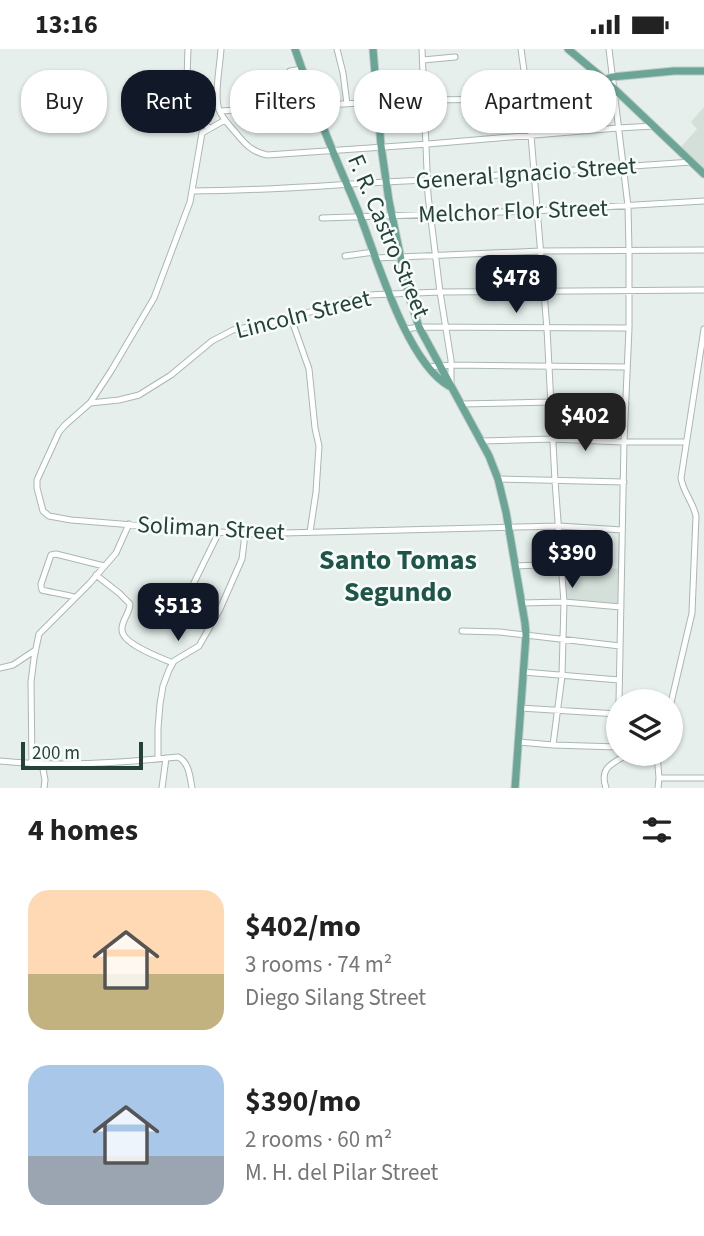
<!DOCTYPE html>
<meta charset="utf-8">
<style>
body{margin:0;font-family:"Source Sans 3",sans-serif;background:#f6f6f6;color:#222;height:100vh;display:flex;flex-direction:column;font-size:26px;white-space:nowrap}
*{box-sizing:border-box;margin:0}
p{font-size:23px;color:#767676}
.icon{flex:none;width:38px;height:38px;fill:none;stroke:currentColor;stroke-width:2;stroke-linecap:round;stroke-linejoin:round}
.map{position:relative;height:739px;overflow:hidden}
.side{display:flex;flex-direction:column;background:#fff;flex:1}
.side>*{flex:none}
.banner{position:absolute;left:21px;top:21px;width:663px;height:63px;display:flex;gap:14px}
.buttons{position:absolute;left:606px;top:640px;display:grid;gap:14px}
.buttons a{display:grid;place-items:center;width:77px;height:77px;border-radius:50%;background:#fff;box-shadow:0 2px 5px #0004;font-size:35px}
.scale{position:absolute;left:21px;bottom:18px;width:122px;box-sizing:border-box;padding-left:7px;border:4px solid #24423a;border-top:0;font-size:19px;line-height:24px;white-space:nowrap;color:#24423a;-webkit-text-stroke:5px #f7fbf9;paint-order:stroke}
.price{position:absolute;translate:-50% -60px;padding:0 16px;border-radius:14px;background:#111827;color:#fff;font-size:23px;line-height:46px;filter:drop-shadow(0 2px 4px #0008)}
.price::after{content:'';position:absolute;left:50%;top:42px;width:21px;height:16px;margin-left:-10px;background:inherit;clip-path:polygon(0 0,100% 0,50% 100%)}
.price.on{background:#222;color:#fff}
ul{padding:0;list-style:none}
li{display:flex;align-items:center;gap:21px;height:175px;padding:0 28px}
li span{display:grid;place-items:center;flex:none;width:196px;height:140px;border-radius:21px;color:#555}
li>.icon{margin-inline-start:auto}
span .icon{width:84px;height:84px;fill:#fffc;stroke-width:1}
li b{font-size:30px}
h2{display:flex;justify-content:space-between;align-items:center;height:84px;padding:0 28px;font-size:30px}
.tag{padding:0 24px;border-radius:28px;background:#fff;box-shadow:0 2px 5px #0004;font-size:24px;line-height:63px}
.tag.on{background:#111827;color:#fff}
.status{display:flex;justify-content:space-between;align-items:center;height:49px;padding:0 35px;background:#fff;direction:ltr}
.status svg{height:19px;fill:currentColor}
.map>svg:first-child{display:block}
.built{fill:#d4dfda}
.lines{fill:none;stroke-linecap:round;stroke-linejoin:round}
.minor-casing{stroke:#a8b8b2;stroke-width:7}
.major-casing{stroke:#c2cac8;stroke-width:9}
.minor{stroke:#fff;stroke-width:5}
.major{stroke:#6aa596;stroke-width:7}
.labels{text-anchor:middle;stroke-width:5;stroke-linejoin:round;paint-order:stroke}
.street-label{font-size:24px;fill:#24423a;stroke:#f7fbf9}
.quarter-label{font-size:28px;font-weight:bold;fill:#1f5548;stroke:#f7fbf9}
</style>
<div class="status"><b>13:16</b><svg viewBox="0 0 49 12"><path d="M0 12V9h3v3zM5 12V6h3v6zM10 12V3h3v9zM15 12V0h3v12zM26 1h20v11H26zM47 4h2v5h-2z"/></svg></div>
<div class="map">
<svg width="704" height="739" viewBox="0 0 704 739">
<rect width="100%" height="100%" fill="#e6efeb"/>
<path class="built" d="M704 58V119L681 98 697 80 691 73Z
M564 514 619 520 620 556 566 552Z"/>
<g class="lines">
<g class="minor-casing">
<path id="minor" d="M188 0C187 31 183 56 209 79
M221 0C220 17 214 46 219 61 223 70 230 77 236 84 245 95 252 103 267 106L428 95 618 79 654 77
M337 0 343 24 347 55
M422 0 428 146 440 243 451 311V334
M521 0 528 50 547 280 555 432 564 553 562 627 553 696
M609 0 628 157 629 202V279L624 393 619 653
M423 11 455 8
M290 22 302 20
M220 62 414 51 528 50 614 43
M225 71 202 84 190 153 154 249 111 322 90 354 65 376 59 383 37 431V439L43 462 49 467 71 471 245 485 559 477 622 481
M192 142C271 142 349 134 427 131L692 113
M322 169 533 162 704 152
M345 207 374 203
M376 209 541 202 704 201
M291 269 309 320 315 379 319 397 316 443 310 483
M406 280 419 278 629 279
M428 318 452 316 627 318
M90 354 119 351 139 346 171 326 212 292 233 281 279 272 368 246 440 243 704 241
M460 355 551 353 626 355
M482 392 553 390 622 393H686
M498 430 624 433
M515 517 561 515
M96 526 119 544 130 555C130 564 121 572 122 581 122 595 161 609 173 614
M74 548C69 546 44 542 42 541 41 539 41 537 41 535L51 506 56 505 104 517
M522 554 564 553 621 558
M181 560 219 483
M462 582 500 583 620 597
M0 619 13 616 34 602
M523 623 619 631
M670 658 692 564 696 467C693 453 683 443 681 429L704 280
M520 659 618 665
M519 693 553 696 618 698
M657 705 659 729 658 739
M158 710V679L160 655 163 637 169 621 174 612 199 597 220 560 242 510 245 485
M0 712C59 718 119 714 178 708 189 713 190 728 192 739
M42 715 45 731 44 739
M32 716 31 633 34 609 39 585 89 535 116 504 129 475
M659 729H704
M162 739 166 709
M606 739C599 718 612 715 628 705"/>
</g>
<g class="major-casing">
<path id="major" d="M295 0C307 34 318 67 332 100 341 123 352 146 361 169 378 213 407 313 449 337
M373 0 381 97 389 152 408 244 419 278 489 407 498 430 506 463 525 574 526 586 515 739
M568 0 605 31 704 125
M605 31 612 28 674 22H704"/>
</g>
<use href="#minor" class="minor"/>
<use href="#major" class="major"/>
</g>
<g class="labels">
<g class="street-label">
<text transform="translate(526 124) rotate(-4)" y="8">General Ignacio Street</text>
<text transform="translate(513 162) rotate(-2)" y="8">Melchor Flor Street</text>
<text transform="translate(389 187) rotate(67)" y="8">F. R. Castro Street</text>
<text transform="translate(303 265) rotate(-14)" y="8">Lincoln Street</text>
<text transform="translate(211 479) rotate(3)" y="8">Soliman Street</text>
</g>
<g class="quarter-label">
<text x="398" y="520">Santo Tomas<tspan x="398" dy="32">Segundo</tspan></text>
</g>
</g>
</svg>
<div class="buttons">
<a><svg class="icon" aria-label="layers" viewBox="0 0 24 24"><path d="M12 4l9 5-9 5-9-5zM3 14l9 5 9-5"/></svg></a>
</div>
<div class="scale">200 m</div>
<b class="price" style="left:516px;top:266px">$478</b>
<b class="price on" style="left:585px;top:404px">$402</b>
<b class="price" style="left:572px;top:541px">$390</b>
<b class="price" style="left:178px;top:594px">$513</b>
<div class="banner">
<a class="tag">Buy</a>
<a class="tag on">Rent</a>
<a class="tag">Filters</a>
<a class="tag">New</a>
<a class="tag">Apartment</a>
</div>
</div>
<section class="side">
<h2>4 homes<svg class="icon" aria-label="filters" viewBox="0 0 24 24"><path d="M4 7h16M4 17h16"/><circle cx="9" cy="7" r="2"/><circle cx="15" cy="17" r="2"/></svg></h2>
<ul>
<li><span style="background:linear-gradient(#ffd9b3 60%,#c2b280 0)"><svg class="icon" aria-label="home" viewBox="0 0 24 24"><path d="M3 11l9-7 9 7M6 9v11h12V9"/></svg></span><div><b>$402/mo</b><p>3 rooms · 74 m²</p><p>Diego Silang Street</p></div></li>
<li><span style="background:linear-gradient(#a9c7e8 65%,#9aa5b1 0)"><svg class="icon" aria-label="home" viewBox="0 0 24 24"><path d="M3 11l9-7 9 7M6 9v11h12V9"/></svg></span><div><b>$390/mo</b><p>2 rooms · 60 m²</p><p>M. H. del Pilar Street</p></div></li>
</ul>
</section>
